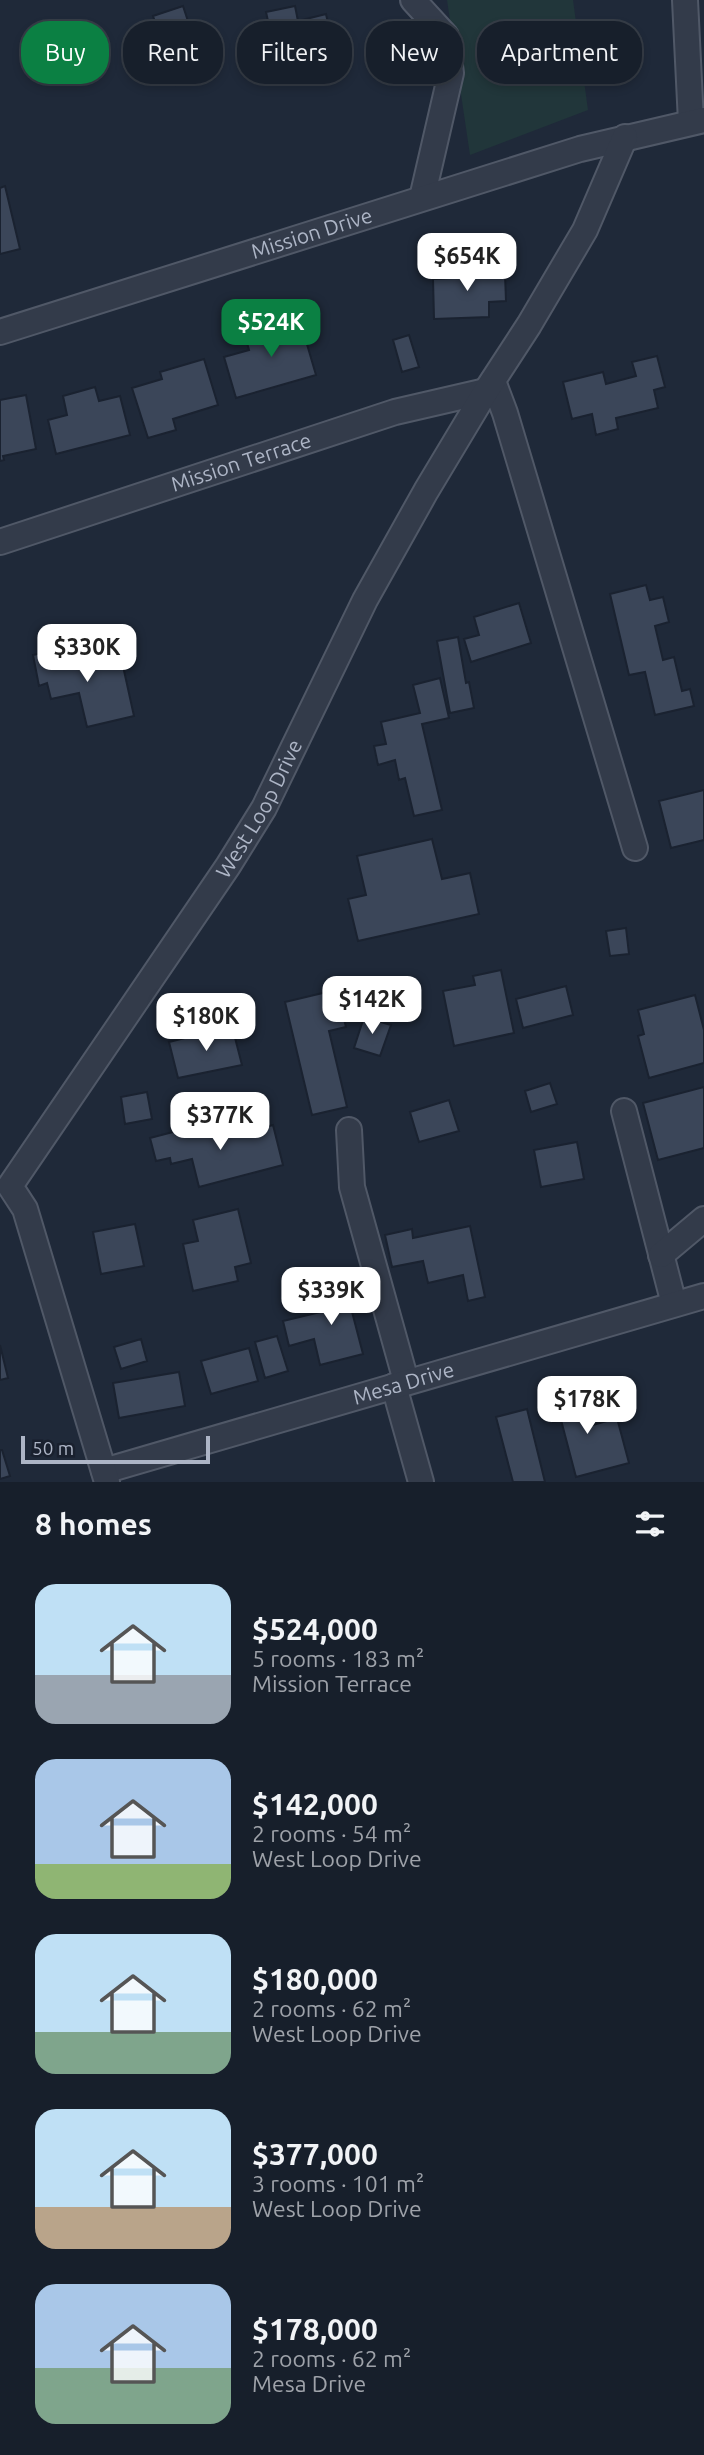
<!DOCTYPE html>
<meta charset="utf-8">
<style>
body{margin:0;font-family:Ubuntu,sans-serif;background:#242c37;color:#f1f3f6;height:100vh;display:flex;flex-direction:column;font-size:26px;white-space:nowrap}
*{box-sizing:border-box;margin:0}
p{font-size:23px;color:#9ea2a9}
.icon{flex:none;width:38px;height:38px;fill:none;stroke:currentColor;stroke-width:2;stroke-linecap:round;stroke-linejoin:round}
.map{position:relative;height:1482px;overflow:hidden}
.panel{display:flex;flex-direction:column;background:#171f2b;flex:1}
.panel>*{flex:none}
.top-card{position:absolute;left:21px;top:21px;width:663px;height:63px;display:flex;gap:14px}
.scale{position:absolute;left:21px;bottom:18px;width:189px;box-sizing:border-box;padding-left:7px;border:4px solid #adb5c6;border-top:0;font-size:19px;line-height:24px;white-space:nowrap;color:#adb5c6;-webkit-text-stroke:5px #19202e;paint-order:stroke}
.price{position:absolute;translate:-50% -60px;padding:0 16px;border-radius:14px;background:#fff;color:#222;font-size:23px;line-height:46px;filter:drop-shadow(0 2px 4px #0008)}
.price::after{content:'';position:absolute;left:50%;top:42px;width:21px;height:16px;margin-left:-10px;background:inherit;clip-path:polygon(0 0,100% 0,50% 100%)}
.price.current{background:#0b8043;color:#fff}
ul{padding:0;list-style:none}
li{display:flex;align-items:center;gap:21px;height:175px;padding:0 35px}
li span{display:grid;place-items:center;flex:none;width:196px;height:140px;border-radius:21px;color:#555}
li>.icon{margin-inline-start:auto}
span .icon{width:84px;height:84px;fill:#fffc;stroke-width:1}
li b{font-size:30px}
h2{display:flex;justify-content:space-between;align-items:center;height:84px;padding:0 35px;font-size:30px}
.pill{padding:0 24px;border-radius:28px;background:#171f2b;box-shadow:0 4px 10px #0003,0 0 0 2px #363d47;font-size:24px;line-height:63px}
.pill.current{background:#0b8043;color:#fff}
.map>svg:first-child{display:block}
.green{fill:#21363a}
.building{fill:#3b4659;stroke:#1a2230;stroke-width:2}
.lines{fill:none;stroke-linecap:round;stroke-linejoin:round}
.minor-casing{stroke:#505867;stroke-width:28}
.minor{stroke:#333b4a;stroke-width:24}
.labels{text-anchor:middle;stroke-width:5;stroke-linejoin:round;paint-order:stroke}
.street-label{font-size:21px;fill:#adb5c6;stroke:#19202e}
</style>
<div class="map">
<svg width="704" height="1482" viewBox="0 0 704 1482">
<rect width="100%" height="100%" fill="#1f2939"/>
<path class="green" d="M447 0H573L588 110 470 155Z"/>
<path class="building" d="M183 6 206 76 176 85 153 16Z
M295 6 298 21 326 14 337 64 280 76 266 12Z
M5 186 20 249 0 254V188Z
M450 262H468V275L505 274 506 301 489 302V317L434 319 433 279 451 278Z
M299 317 316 375 236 398 224 357 249 350 244 332Z
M409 335 419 367 402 372 393 340Z
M657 356 665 387 654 390 658 408 616 418 618 429 596 435 592 414 572 419 563 382 603 372 606 384 636 376 632 362Z
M204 359 218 405 173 419 176 430 148 438 132 388 162 379 160 372Z
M95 387 99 401 120 396 130 435 56 454 48 420 67 415 63 396Z
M26 395 36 449 3 456 4 460 0 461V400Z
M646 585 650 600 663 597 669 622 655 626 663 660 674 657 682 691 690 689 694 706 655 715 645 672 629 675 610 594Z
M519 603 531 643 471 662 464 639 479 635 474 617Z
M458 637 466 683 469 682 474 708 450 713 437 641Z
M74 646 79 666 121 657 134 716 87 727 79 693 51 699 47 683 39 686 33 655Z
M440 678 449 718 422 724 442 810 414 816 405 778 399 780 395 760 378 765 374 746 386 744 381 722 420 713 413 685Z
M704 790V840L671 848 659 801Z
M432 839 442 879 470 873 479 914 358 941 348 899 366 895 357 856Z
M626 928 629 954 610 956 606 931Z
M501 970 514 1033 454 1046 443 991 475 985 473 976Z
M566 986 573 1015 523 1028 516 999Z
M327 992 332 1013 342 1011 346 1027 329 1031 347 1107 312 1115 285 1002Z
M695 995 704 1030V1063L649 1078 638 1036 644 1034 638 1010Z
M364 1017 391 1025 380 1056 354 1048Z
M232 1026 242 1065 178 1078 169 1042Z
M550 1083 557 1104 531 1112 525 1091Z
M704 1087V1148L658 1160 643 1103Z
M147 1092 152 1119 125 1124 121 1097Z
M449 1100 459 1131 419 1142 410 1112Z
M211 1122 215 1140 273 1125 283 1165 199 1187 192 1159 171 1164 170 1158 156 1161 150 1138Z
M577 1142 584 1179 541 1187 534 1150Z
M238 1209 251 1263 235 1267 238 1281 193 1291 183 1244 198 1241 193 1220Z
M135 1224 144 1266 101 1274 93 1232Z
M470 1226 485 1297 468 1301 463 1275 428 1283 423 1261 392 1267 385 1235 412 1229 413 1238Z
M357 1278 362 1302 350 1304 363 1354 320 1365 314 1339 289 1346 283 1321 337 1308 332 1284Z
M277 1336 288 1371 265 1378 255 1342Z
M141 1339 147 1361 121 1369 114 1347Z
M0 1345 8 1378 0 1380Z
M249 1348 258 1381 211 1394 201 1361Z
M179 1372 185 1406 119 1418 113 1383Z
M576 1388 586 1427 617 1418 629 1463 576 1477 561 1420 553 1422 546 1396Z
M527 1409 545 1482H513L496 1417Z
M0 1450H2L10 1476 0 1479Z"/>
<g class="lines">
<g class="minor-casing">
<g id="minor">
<path d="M413 0 446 36 451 73 422 198"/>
<path d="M685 0 691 122"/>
<path id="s1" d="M0 332 580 149 704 120"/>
<path d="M493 381 505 413 635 848"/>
<path id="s2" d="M0 542 395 412 486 391"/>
<path d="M624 1111 674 1304"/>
<path d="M349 1130 352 1187 406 1381"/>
<path d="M661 1255 704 1219"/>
<path d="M394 1386 421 1482"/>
<path id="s3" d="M104 1471 704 1296"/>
<path id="s4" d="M107 1482 25 1209 10 1186 228 866 264 808 365 600 426 491 486 391 529 325 585 230 625 137"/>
</g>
</g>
<use href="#minor" class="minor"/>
</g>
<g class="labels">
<g class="street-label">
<text dy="7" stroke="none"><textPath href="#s1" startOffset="327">Mission Drive</textPath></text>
<text dy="7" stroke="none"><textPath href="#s2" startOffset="254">Mission Terrace</textPath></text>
<text dy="7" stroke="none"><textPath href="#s4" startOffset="765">West Loop Drive</textPath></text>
<text dy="7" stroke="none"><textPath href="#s3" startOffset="312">Mesa Drive</textPath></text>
</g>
</g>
</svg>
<div class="scale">50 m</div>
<b class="price" style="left:467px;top:293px">$654K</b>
<b class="price current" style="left:271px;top:359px">$524K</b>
<b class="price" style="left:87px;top:684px">$330K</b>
<b class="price" style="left:372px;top:1036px">$142K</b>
<b class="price" style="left:206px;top:1053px">$180K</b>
<b class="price" style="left:220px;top:1152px">$377K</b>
<b class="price" style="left:331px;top:1327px">$339K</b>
<b class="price" style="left:587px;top:1436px">$178K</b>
<div class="top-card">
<a class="pill current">Buy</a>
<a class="pill">Rent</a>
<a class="pill">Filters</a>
<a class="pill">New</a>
<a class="pill">Apartment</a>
</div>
</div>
<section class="panel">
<h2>8 homes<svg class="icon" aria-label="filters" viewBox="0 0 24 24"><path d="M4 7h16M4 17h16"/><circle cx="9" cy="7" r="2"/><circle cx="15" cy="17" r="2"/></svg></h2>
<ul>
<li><span style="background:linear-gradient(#bfe0f5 65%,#9aa5b1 0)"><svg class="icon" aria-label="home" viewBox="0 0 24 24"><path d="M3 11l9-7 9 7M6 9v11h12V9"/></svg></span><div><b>$524,000</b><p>5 rooms · 183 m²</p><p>Mission Terrace</p></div></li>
<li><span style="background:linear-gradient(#a9c7e8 75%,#8fb573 0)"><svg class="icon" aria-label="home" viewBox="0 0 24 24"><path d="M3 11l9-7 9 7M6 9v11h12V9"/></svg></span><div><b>$142,000</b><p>2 rooms · 54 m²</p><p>West Loop Drive</p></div></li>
<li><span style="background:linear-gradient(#bfe0f5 70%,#7fa58c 0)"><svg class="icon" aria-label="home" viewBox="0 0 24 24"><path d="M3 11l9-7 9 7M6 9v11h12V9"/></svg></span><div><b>$180,000</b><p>2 rooms · 62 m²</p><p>West Loop Drive</p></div></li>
<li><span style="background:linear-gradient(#bfe0f5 70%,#b9a48a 0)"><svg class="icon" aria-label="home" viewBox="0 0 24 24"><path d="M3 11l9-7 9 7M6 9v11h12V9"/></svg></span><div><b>$377,000</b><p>3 rooms · 101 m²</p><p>West Loop Drive</p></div></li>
<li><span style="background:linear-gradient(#a9c7e8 60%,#7fa58c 0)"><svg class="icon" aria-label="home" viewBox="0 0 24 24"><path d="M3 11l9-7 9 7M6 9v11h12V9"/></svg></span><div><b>$178,000</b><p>2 rooms · 62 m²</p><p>Mesa Drive</p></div></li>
</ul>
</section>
